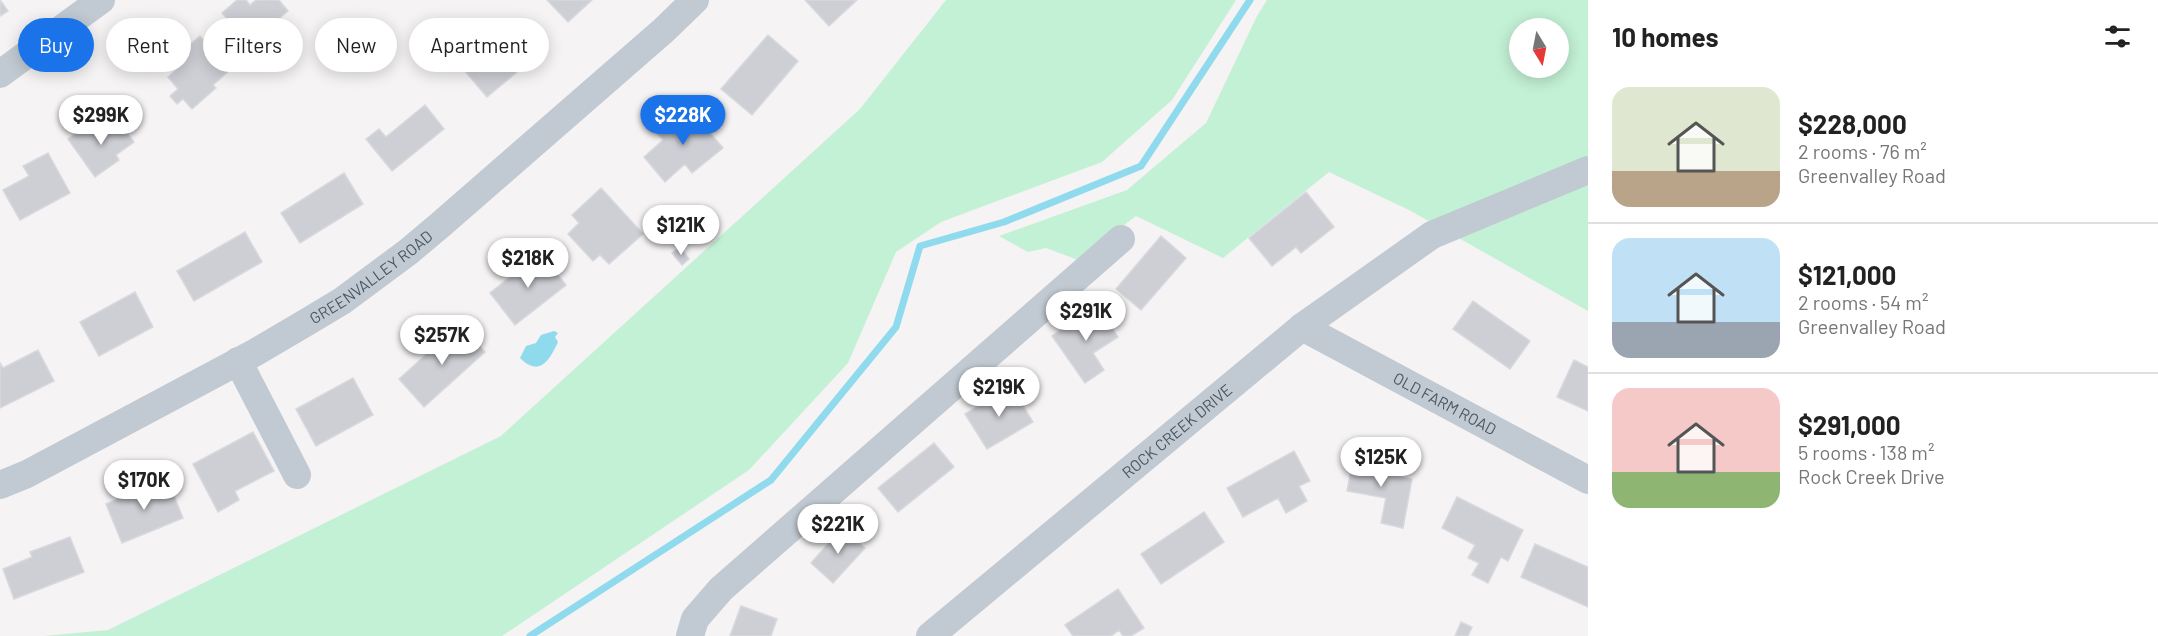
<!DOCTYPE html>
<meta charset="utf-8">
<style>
body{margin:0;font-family:Barlow,sans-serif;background:#f6f6f6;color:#222;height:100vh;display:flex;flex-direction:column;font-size:22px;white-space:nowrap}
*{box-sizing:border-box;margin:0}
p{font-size:20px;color:#767676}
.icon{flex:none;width:33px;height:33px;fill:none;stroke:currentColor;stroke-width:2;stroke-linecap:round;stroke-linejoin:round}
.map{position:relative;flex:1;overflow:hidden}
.details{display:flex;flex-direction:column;background:#fff;width:570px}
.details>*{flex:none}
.guide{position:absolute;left:18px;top:18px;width:570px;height:54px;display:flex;gap:12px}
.needle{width:39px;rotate:170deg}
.fabs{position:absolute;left:1509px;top:18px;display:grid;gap:12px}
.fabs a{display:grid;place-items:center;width:60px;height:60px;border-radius:50%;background:#fff;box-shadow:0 3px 15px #0003;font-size:30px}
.price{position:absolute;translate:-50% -51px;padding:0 14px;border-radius:21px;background:#fff;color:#222;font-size:20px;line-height:39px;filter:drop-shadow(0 2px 3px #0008)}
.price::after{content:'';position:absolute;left:50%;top:36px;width:18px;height:14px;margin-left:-9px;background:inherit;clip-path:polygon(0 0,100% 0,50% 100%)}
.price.selected{background:#1a73e8;color:#fff}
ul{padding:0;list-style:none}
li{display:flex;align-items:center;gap:18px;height:150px;padding:0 24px}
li+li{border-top:2px solid #e0e0e0}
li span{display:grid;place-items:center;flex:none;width:168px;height:120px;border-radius:18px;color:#555}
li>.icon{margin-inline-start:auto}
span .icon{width:72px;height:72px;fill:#fffc;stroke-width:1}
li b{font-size:26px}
h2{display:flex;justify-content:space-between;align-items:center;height:72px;padding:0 24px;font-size:26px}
.pill{padding:0 21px;border-radius:27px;background:#fff;box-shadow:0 3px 15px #0003;font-size:21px;line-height:54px}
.pill.selected{background:#1a73e8;color:#fff}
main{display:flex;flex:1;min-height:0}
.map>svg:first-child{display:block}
.green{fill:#c3f1d5;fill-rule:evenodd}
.water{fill:#90daee}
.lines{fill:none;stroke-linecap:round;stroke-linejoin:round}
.stream{stroke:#90daee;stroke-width:7}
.building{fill:#cdcfd5;stroke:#d7d9de;stroke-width:1.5}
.minor{stroke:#c1cad2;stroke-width:28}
.labels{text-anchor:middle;stroke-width:4.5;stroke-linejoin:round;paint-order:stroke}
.street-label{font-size:16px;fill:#4a5661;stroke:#fff}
</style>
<main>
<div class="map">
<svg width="1588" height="636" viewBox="0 0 1588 636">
<rect width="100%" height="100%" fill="#f5f3f3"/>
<path class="green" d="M946 0H1236L1172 100 1102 162 941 222 896 252 848 363 749 470 502 636H44L108 630 501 436 860 109Z
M1267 0H1588V311L1409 210 1329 172 1223 258 1136 216 1078 260 1046 248 1028 252 999 236 1127 190 1206 123 1257 16ZM1520 28H1558V68H1520Z"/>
<path class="water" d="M554 331 558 333 555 337 558 342C550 359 540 378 520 358L526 346 536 343 541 335Z"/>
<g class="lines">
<path class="stream" d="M530 636 771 480 896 327 920 246 1004 222 1141 166 1250 0"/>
</g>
<path class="building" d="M0 0 8 11 0 16Z
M237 0H246L250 5 256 0H279L288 11 269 27 272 32 252 49 222 13Z
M547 0H592L568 22Z
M805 0H857L829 26Z
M506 20 536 56 487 97 464 70 498 42 490 33Z
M768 35 798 61 752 115 721 89Z
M200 36 230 70 213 85 216 88 192 109 183 99 177 104 170 96 178 89 168 77 185 62 179 54Z
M425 105 444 129 392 171 366 139 379 129 386 137Z
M688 107 723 148 692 173 685 164 665 182 644 157 663 140 657 133Z
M117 119 134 142 116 155 119 160 95 177 68 139 90 124 97 134Z
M48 153 70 193 20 220 3 190 29 176 23 166Z
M344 173 363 204 300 243 281 213Z
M601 188 643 234 609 264 600 255 593 261 568 234 579 223 572 215Z
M1306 192 1334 227 1301 253 1296 247 1272 266 1249 238Z
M245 232 262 262 194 301 177 271Z
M1161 236 1186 258 1141 310 1116 289Z
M680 247 689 259 682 265 672 253Z
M541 253 566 285 515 325 490 293Z
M135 292 153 327 99 356 80 322Z
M1473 301 1530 341 1510 369 1453 329Z
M1096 305 1118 337 1093 353 1104 370 1085 383 1052 336Z
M460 324 485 352 424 407 399 379Z
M38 350 54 381 0 408V363L3 368Z
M1574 360 1588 367V411L1557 397Z
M353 378 373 415 316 446 296 409Z
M1011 386 1033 422 987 449 965 414Z
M253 432 274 471 235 491 239 500 218 512 193 464Z
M934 443 954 467 898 512 878 488Z
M1294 451 1310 481 1299 486 1307 501 1286 513 1278 498 1243 517 1227 488Z
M1354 455 1389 461 1386 474 1412 479 1403 528 1381 523 1386 498 1347 491Z
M167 479 183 518 122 543 106 504Z
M1457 497 1523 530 1508 561 1501 557 1488 583 1472 575 1479 563 1468 558 1475 545 1442 528Z
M1204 512 1224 542 1161 584 1141 554Z
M842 528 865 548 833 583 811 563Z
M70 537 84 572 14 599 3 569 32 557 30 552Z
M1535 544 1588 567V607L1521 577Z
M1118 589 1144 628 1131 636H1123L1119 630 1111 636H1073L1065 625Z
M741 606 777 619 771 636H730Z
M1461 622 1472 627 1468 636H1455Z"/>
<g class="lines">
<g class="minor">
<path d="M0 74 101 0"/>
<path id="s1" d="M1302 327 1588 480"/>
<path d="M238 361 297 475"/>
<path id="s2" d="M0 485 27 474 256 352 307 322 342 301 408 252 439 226 664 30 695 0"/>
<path d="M690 636 695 619 721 589 1121 239"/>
<path id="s3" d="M930 636 1302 327 1432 235 1588 170"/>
</g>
</g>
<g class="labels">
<g class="street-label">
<text dy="6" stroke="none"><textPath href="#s2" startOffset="426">GREENVALLEY ROAD</textPath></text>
<text dy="6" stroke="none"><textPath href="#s1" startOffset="162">OLD FARM ROAD</textPath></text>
<text dy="6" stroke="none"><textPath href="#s3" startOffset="321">ROCK CREEK DRIVE</textPath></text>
</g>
</g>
</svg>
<div class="fabs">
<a><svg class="needle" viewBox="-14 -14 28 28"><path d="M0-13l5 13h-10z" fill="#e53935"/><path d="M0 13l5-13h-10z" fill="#767676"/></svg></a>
</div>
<b class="price" style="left:101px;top:146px">$299K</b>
<b class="price selected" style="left:683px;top:146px">$228K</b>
<b class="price" style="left:681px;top:256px">$121K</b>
<b class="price" style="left:528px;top:289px">$218K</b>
<b class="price" style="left:1086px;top:342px">$291K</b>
<b class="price" style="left:442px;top:366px">$257K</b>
<b class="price" style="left:999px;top:418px">$219K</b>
<b class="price" style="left:1381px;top:488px">$125K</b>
<b class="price" style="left:144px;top:511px">$170K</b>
<b class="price" style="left:838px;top:555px">$221K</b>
<div class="guide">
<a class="pill selected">Buy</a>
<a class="pill">Rent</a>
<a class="pill">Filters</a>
<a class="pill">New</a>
<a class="pill">Apartment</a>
</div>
</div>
<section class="details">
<h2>10 homes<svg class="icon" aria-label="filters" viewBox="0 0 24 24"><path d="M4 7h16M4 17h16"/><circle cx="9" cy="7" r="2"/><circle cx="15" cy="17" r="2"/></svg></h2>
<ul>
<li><span style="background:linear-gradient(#dfe7d0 70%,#b9a48a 0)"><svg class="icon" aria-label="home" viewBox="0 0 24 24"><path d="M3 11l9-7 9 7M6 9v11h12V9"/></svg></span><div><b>$228,000</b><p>2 rooms · 76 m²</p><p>Greenvalley Road</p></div></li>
<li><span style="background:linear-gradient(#bfe0f5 70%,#9aa5b1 0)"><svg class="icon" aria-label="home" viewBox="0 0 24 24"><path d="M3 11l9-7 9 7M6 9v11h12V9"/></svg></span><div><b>$121,000</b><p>2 rooms · 54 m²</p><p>Greenvalley Road</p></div></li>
<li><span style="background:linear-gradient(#f6c9c9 70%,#8fb573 0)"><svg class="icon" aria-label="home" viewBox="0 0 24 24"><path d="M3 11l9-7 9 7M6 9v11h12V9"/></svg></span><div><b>$291,000</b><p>5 rooms · 138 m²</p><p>Rock Creek Drive</p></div></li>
</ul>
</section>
</main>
